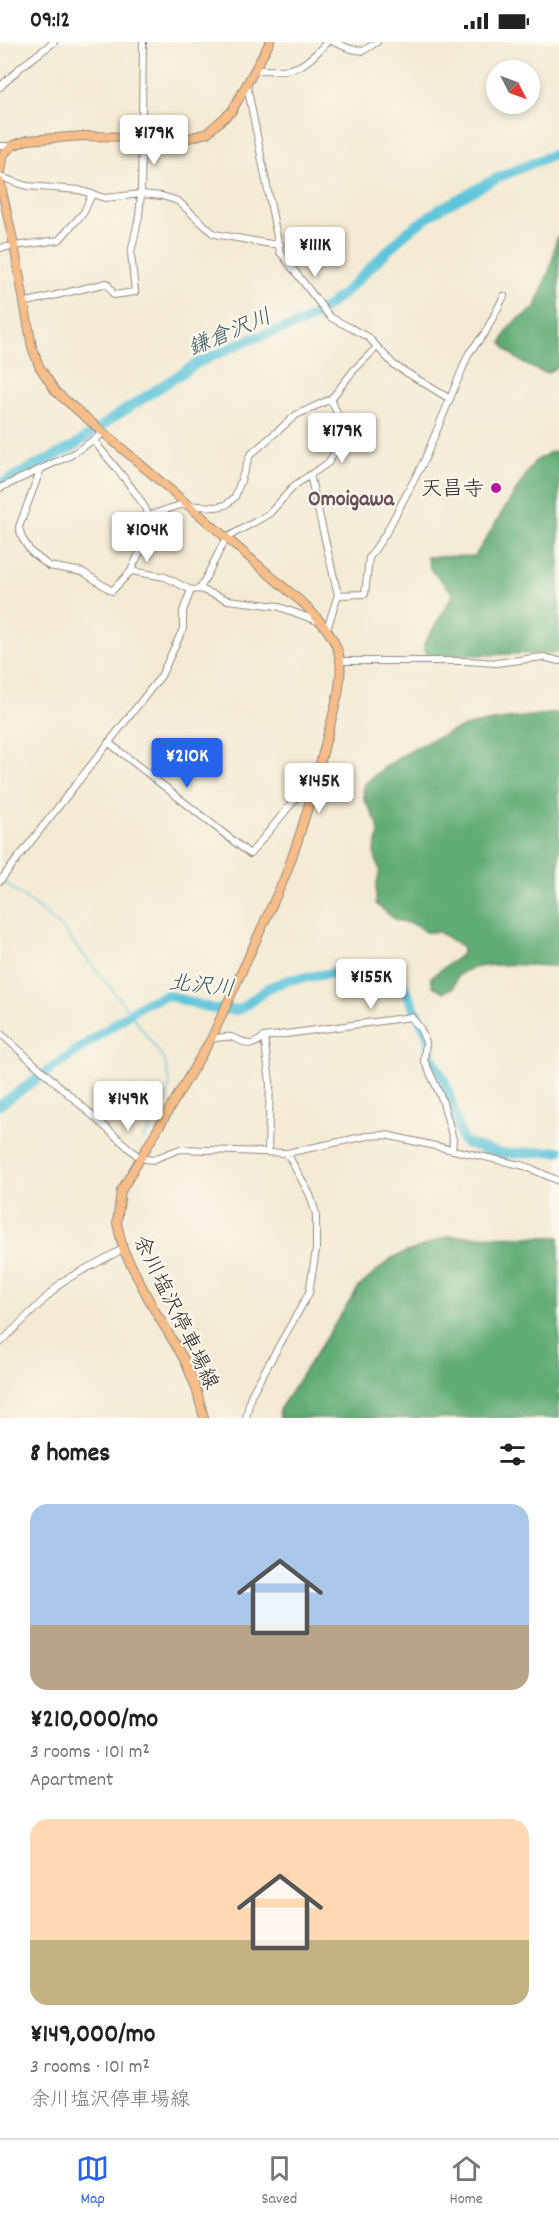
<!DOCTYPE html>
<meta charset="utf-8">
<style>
body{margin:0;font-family:Dekko,"Klee One",sans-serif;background:#f2f2f2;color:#222;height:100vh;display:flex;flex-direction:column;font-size:22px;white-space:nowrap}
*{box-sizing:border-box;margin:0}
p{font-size:20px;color:#767676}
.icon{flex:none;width:33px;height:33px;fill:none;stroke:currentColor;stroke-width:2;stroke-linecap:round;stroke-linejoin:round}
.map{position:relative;height:1376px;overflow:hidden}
.panel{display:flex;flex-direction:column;background:#fff;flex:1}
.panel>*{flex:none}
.needle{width:39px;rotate:132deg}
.fabs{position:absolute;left:486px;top:18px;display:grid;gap:12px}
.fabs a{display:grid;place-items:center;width:54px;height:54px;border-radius:50%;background:#fff;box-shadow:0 3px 9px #0003;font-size:30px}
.price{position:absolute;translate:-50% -51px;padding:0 14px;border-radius:6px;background:#fff;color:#222;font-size:20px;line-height:39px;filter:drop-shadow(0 2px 3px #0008)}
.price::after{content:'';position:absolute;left:50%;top:36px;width:18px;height:14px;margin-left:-9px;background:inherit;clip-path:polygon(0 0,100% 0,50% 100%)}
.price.current{background:#2563eb;color:#fff}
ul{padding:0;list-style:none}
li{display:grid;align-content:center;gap:12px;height:318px;padding:0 30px}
li span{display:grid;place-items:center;height:186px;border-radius:18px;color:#555}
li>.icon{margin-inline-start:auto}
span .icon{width:108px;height:108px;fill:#fffc;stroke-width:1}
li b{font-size:26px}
h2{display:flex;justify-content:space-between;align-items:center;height:72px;padding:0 30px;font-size:26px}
.status{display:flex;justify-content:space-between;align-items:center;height:42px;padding:0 30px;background:#fff;direction:ltr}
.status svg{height:16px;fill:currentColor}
.tab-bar{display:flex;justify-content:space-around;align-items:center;height:84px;border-top:2px solid #e0e0e0;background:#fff;font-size:16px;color:#767676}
.tab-bar a{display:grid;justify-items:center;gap:3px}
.tab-bar .current{color:#2563eb}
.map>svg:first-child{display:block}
.forest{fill:#60ac75;stroke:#466c50;stroke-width:1.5}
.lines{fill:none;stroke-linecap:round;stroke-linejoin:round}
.stream{stroke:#5dc5da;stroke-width:1.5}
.river{stroke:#5dc5da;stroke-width:10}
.minor-casing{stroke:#908a7f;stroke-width:8}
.major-casing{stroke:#908a7f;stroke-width:10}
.minor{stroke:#fff;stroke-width:6}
.major{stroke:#f7bd88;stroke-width:8}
.poi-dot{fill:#b5179e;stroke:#fbf7ec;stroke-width:2}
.labels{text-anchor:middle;stroke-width:4.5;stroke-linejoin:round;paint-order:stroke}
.poi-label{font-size:21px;fill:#2b2b2b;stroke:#fbf7ec;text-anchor:end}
.street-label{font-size:21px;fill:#2b2b2b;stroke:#fbf7ec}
.water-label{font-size:22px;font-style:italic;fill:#3a5960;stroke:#fbf7ec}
.neighbourhood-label{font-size:22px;font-weight:bold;fill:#6a5058;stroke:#fbf7ec}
</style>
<div class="status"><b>09:12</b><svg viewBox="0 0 49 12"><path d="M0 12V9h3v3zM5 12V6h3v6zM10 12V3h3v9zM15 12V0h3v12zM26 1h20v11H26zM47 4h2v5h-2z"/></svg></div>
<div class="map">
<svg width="559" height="1376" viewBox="0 0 559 1376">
<rect width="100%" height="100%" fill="#fbf7ec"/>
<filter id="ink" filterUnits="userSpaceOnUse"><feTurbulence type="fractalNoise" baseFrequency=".0167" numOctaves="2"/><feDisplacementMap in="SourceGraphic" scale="12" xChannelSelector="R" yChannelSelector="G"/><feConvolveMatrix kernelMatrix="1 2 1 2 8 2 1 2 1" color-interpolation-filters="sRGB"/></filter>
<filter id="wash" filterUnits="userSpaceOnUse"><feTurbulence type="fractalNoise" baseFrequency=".008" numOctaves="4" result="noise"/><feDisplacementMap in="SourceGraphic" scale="24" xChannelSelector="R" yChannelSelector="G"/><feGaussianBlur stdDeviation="1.35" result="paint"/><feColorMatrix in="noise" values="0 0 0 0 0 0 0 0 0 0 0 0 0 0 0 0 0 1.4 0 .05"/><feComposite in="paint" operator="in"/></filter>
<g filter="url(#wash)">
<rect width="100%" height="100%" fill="#f4ead3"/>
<path class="forest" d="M559 194V324L547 331C530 327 511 315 502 301 511 277 516 280 535 266 540 249 549 234 553 216 555 208 553 200 559 194Z
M559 409V611L429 614 424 607V602L454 552 431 528 427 515 475 514 534 420 549 411Z
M559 671V924C536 924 476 917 459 933 456 936 455 942 453 946L444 950 433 944 431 935 461 913 463 905 439 890H425L416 883 396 878 376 862V844L380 829 374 811 379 793 378 782 364 757 363 744C387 719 438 691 472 683 500 677 530 674 559 671Z
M449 1194 559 1195V1376H280L279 1368 359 1245 392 1216Z"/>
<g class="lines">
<path class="stream" d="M3 839 61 885 126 965 165 1019 170 1041 165 1064 143 1097"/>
<path class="river" d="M0 442 72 405 119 372 196 322 245 299 301 281 316 273 343 252 407 190 438 168 497 136 559 110
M0 1063 143 962 167 953 213 967 239 968 270 945 289 938 378 924 391 930 402 941 430 998 431 1015 445 1040 462 1097 466 1101 502 1112 559 1109"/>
</g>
</g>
<g filter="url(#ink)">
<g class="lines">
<g class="minor-casing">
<path id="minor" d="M333 0 351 7 363 9 377 0
M256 28C294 29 300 30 327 0
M247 43 280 210 330 275 368 295 394 323 450 357
M0 45 21 25 54 0
M0 104H12
M0 135 27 144 79 148 105 156 141 152 162 154 178 159 214 192 271 202H280
M0 206 59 198 84 170 92 152
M23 261 107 241 114 253 135 250 131 211 139 174 141 152 143 0
M94 399C107 416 154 467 151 485 148 498 136 515 131 529L165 535 191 548 200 547 228 558 277 564 320 580
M40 429 19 485 22 496 31 510 49 524 83 530 112 549 131 529
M310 433 338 553 327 587
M0 446 71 413 104 391
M150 473 180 463 216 465 226 463 235 455 250 413 296 373 331 357 354 328 376 306
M200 547 226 496 269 472 295 443 328 421 341 400 344 388 331 357
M338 553 365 552 369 516 386 491 424 419 469 311 485 291 504 254
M340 619H466L496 621 543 615 559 619
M109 701 250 812 317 731
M0 839 161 634 183 587V569L191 548
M0 991 140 1116 152 1118 180 1107 287 1111 367 1094 386 1093 525 1124 559 1139
M264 995 270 1040 268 1110
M211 997C217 996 225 994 231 995 248 1000 247 1008 264 995L411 975 420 986 426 1000 424 1018 442 1057 453 1097 452 1108
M0 1301 63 1239 123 1207
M246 1376 251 1353 309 1251 316 1208V1172L310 1153 287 1111"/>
</g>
<g class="major-casing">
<path id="major" d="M0 129 3 113 12 104 27 98 84 94 189 96 207 91 232 69 270 0
M0 140 14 203 32 305 39 324 56 350 306 564C321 580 337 596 340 618 343 643 333 671 327 695 315 743 302 791 284 837L211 997 121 1149 117 1181 123 1207 152 1264 185 1319 196 1346 204 1376"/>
</g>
<use href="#minor" class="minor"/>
<use href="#major" class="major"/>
</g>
</g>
<circle class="poi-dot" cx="496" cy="446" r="6"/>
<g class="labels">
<g class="poi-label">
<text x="484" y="453">天昌寺</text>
</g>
<g class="street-label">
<text transform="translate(177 1270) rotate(64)" y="7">余川塩沢停車場線</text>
</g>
<g class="water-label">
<text transform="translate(229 289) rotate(-23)" y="8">鎌倉沢川</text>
<text transform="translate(202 942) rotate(6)" y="8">北沢川</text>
</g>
<g class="neighbourhood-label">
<text x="351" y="463">Omoigawa</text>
</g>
</g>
</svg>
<div class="fabs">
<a><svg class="needle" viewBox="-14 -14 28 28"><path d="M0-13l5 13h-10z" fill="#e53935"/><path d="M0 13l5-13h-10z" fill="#767676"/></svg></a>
</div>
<b class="price" style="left:154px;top:124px">¥179K</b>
<b class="price" style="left:315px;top:236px">¥111K</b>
<b class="price" style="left:342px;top:422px">¥179K</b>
<b class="price" style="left:147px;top:521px">¥104K</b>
<b class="price current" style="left:187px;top:747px">¥210K</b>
<b class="price" style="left:319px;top:772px">¥145K</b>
<b class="price" style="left:371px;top:968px">¥155K</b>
<b class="price" style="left:128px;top:1090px">¥149K</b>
</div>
<section class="panel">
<h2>8 homes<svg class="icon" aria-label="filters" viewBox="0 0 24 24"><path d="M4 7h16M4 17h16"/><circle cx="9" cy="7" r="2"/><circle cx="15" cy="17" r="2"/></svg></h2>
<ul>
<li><span style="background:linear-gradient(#a9c7e8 65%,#b9a48a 0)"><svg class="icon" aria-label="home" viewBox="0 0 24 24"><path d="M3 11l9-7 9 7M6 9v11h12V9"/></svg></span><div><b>¥210,000/mo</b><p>3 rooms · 101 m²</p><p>Apartment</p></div></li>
<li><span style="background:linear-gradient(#ffd9b3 65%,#c2b280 0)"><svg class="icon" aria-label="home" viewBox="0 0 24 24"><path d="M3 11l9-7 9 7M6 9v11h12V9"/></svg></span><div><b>¥149,000/mo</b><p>3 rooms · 101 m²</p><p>余川塩沢停車場線</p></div></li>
</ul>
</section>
<nav class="tab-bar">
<a class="current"><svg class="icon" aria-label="map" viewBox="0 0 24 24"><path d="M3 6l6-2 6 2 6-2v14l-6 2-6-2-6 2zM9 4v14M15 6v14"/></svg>Map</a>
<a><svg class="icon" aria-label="saved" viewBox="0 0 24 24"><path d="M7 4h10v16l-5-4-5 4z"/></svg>Saved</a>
<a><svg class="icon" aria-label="home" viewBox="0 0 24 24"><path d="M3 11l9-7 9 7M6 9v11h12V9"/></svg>Home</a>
</nav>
